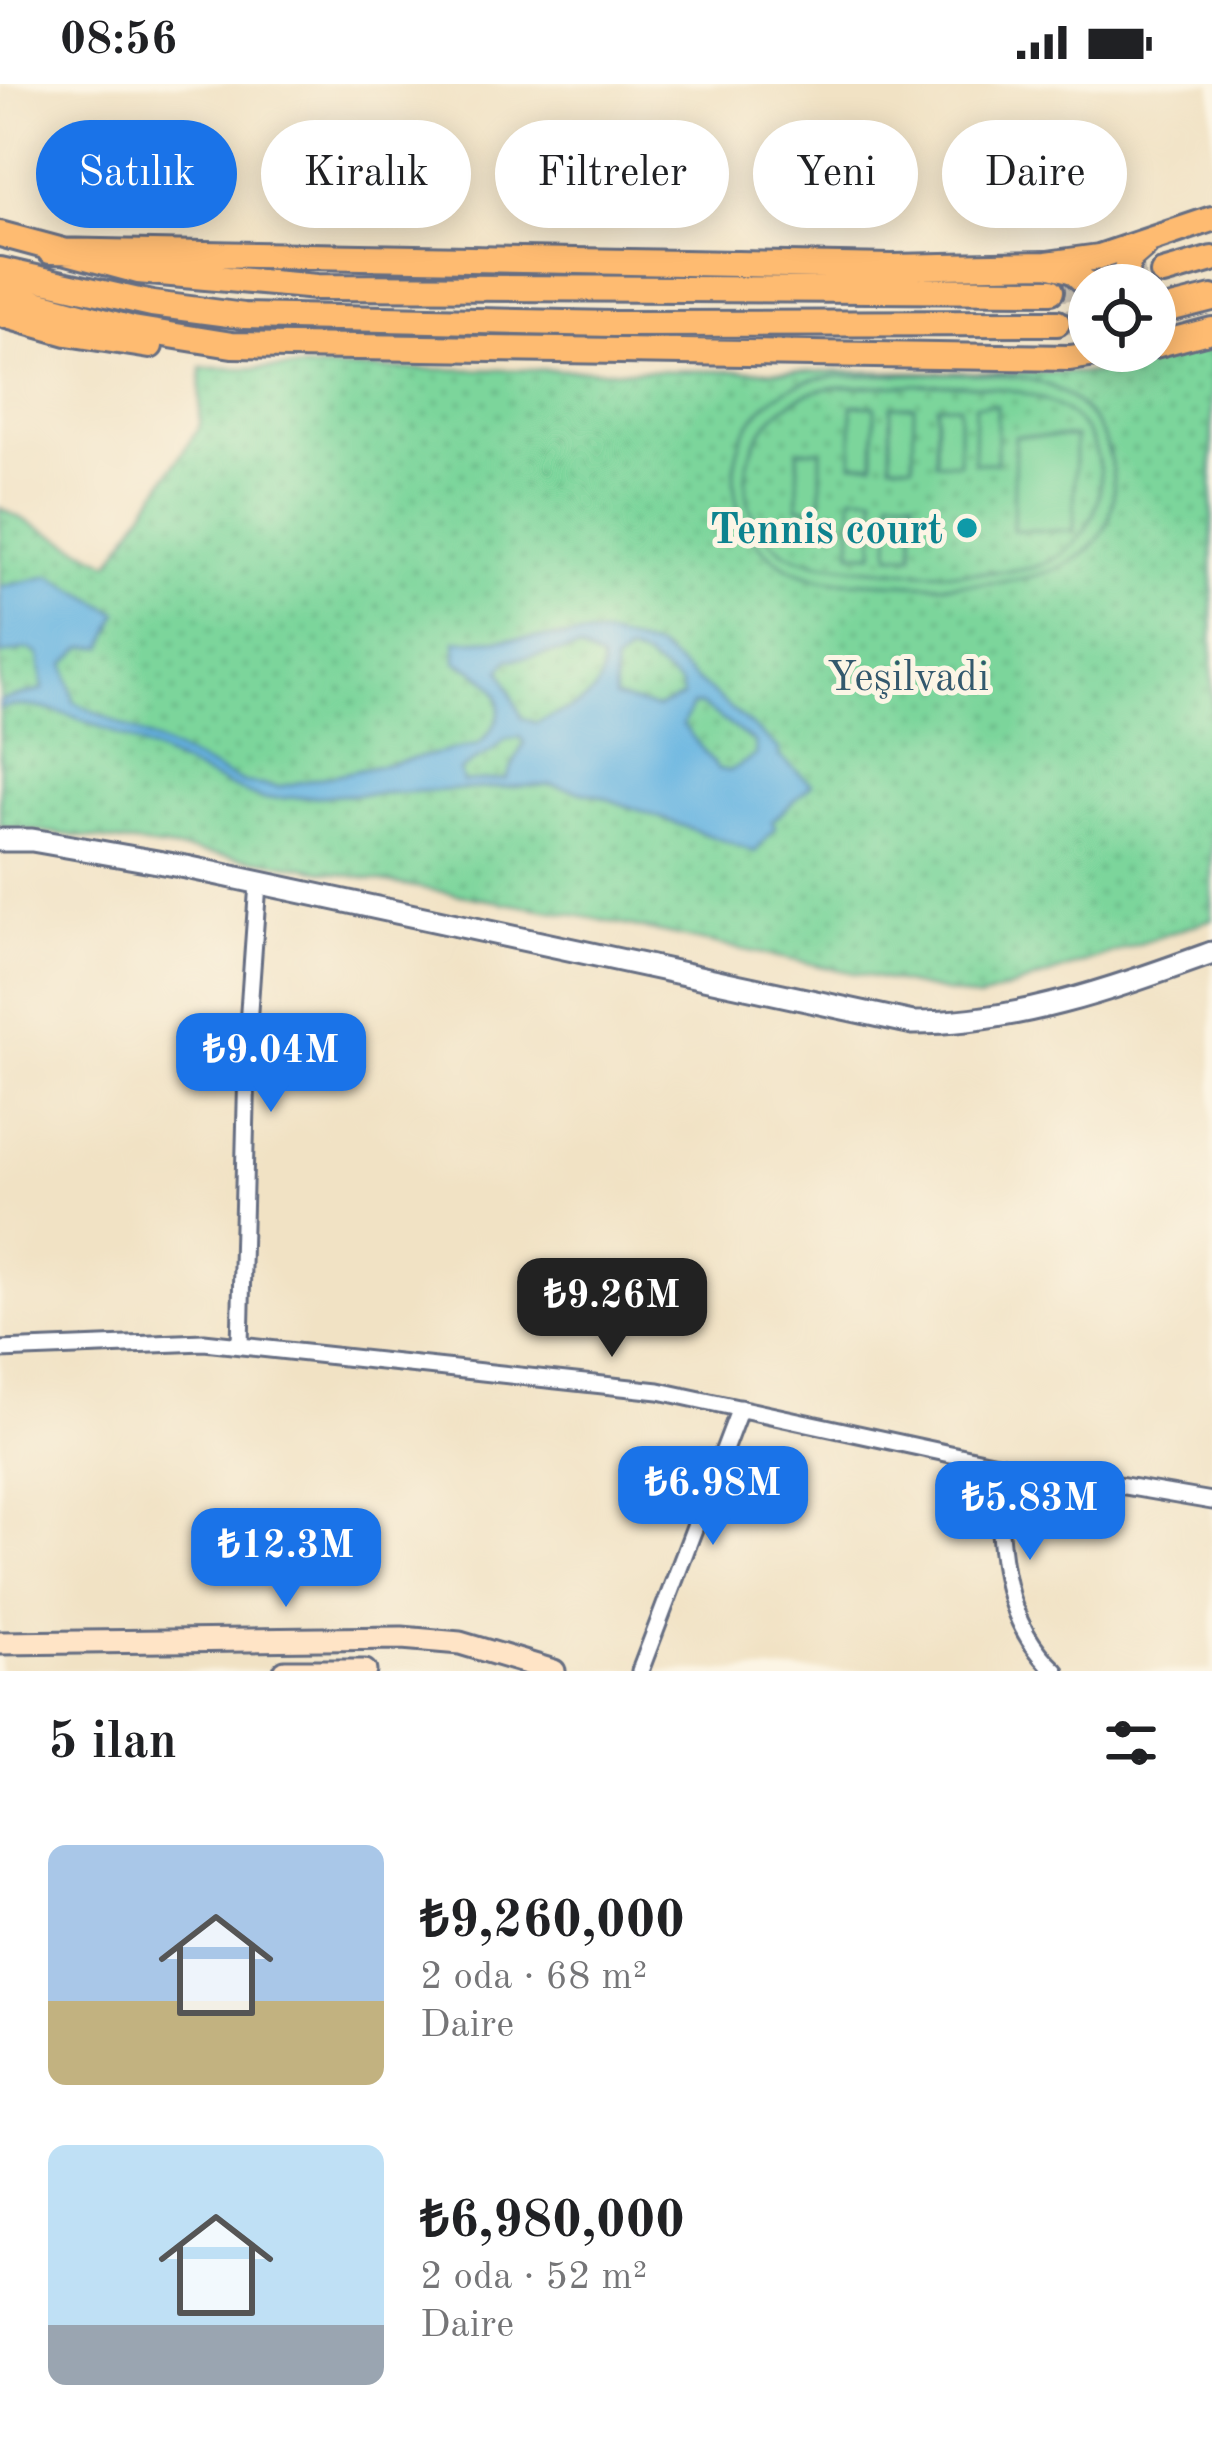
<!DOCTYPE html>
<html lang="tr">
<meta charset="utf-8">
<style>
body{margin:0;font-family:"Old Standard TT",serif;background:#f6f6f6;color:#202124;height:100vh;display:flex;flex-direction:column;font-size:45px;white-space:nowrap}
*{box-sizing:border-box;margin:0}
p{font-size:39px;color:#757577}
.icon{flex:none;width:66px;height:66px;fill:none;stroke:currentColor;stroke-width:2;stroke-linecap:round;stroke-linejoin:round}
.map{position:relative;height:1587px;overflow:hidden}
.details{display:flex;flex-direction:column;background:#fff;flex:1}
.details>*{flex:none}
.top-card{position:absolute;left:36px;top:36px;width:1140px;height:108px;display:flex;gap:24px}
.buttons{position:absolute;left:1068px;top:180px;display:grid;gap:24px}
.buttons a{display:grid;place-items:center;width:108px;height:108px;border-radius:50%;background:#fff;box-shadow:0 6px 30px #0003;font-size:60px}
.price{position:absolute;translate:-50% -102px;padding:0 27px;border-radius:24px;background:#1a73e8;color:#fff;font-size:39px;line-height:78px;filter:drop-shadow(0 3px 6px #0008)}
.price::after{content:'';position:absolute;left:50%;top:72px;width:36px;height:27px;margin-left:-18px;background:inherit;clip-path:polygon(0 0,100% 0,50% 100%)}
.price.current{background:#222;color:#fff}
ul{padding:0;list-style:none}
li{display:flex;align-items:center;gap:36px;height:300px;padding:0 48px}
li span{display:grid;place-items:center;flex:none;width:336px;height:240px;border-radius:18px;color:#555}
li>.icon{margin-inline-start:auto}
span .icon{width:144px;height:144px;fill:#fffc;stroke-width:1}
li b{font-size:51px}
h2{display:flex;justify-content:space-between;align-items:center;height:144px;padding:0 48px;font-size:51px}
.pill{padding:0 42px;border-radius:54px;background:#fff;box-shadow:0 6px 30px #0003;font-size:42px;line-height:108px}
.pill.current{background:#1a73e8;color:#fff}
.status{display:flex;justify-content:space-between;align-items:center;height:84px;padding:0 60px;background:#fff;direction:ltr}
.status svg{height:33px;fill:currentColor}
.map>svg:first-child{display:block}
.grass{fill:url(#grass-dots);stroke:#4c827c;stroke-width:3}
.pitch{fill:#7cd59b;stroke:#4c827c;stroke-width:3;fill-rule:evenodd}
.water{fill:#67b5e1;stroke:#4172a0;stroke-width:3;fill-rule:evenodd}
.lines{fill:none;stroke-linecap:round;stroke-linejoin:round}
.primary-tunnel{stroke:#c6beb0;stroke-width:24;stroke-dasharray:24 12;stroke-linecap:butt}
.minor-casing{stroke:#666e82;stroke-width:21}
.tertiary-casing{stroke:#666e82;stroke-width:27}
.secondary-casing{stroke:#666e82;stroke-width:27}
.primary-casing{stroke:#666e82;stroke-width:30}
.minor{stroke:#fff;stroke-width:15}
.tertiary{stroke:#fff;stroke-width:21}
.secondary{stroke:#ffe4c6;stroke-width:21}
.primary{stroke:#febb71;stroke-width:24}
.culture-dot{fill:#0f9aa8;stroke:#fcf5e5;stroke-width:4.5}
.labels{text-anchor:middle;stroke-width:10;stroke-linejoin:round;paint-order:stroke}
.culture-label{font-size:42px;font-weight:bold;fill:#0d838f;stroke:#fcf5e5;text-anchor:end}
.park-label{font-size:42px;fill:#33586d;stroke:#fcf5e5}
</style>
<div class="status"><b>08:56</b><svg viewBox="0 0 49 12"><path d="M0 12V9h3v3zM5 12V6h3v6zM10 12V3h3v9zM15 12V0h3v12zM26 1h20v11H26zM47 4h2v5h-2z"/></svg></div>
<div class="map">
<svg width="1212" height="1587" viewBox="0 0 1212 1587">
<defs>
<pattern id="grass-dots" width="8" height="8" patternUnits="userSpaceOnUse" patternTransform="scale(3)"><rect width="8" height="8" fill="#7cd59b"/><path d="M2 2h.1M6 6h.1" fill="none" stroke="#6bb788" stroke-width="1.8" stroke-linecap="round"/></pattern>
</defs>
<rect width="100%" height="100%" fill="#fcf5e5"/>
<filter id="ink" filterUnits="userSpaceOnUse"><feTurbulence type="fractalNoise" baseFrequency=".00833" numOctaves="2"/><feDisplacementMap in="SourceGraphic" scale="24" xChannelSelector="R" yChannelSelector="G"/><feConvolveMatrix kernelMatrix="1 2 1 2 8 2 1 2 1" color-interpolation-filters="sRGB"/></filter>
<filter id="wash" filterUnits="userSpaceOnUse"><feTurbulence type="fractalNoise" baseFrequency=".004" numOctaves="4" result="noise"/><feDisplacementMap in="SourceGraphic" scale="48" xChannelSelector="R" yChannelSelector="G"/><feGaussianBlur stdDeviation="2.7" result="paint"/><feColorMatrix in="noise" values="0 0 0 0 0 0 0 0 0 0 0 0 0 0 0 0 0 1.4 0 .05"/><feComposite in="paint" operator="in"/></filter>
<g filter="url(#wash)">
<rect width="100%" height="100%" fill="#f1e2c4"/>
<path class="grass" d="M1212 260V835L978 915 592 834 273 778 0 742V424L110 479 200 342 201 284 1096 289Z"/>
<path class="pitch" d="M838 292C892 292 989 283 1039 298 1074 309 1103 339 1110 375 1144 532 924 498 835 497 699 484 701 300 838 292ZM838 303C912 304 1065 279 1095 366 1103 389 1102 415 1090 437 1079 459 1059 476 1035 483 996 494 814 489 783 467 709 413 755 309 838 303Z
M852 321 875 322 874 379H852Z
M937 321H959V379L936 378Z
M975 321H997V379H974Z
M891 322H914L913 380 891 379Z
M1015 352 1075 353 1074 447 1013 446Z
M798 366H821V424L798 423Z
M852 411 875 412 874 469H851Z
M891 413 913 414V471H890Z"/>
<path class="water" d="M50 492 118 529 104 563H84L65 580 74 618 244 699 278 703 478 661C517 625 500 596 456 578V557L603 551 659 565 779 665V672L812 700 772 738 776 744 755 768 600 712 552 701 264 715C201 697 54 603 0 625V617L43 606 39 571 28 565 0 571V503ZM579 565 601 577C609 617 566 625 536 639L522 634 501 586 508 576ZM628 569 645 574 681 601 683 613 657 624 615 614 614 580ZM692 621H701L754 658 756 671 730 687 718 685 683 641ZM520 653 524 659 506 695 463 698 460 687C476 673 489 673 505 655Z"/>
</g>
<g filter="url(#ink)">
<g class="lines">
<path class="primary-tunnel" d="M1051 207 1163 189
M1057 239 1089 235"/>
<g class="minor-casing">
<path id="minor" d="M240 1262 248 941 258 799
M0 1266 204 1258 659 1307 997 1380 1212 1417
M997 1380C1000 1455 997 1534 1056 1587
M640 1587 740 1324"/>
</g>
<g class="tertiary-casing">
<path id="tertiary" d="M0 756H32L186 783 913 939C1019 939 1114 904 1212 869"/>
</g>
<g class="secondary-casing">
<path id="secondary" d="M0 1559 402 1554 460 1559 554 1587
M285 1587H365"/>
</g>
<g class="primary-casing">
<path id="primary" d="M0 150 138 187 317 203 1051 207
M50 167 892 183 1047 180 1099 173 1212 135
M1051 181 1073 187 1089 202
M0 186 152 220 244 232 613 240 1057 239
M1163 189 1212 175
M1121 201 1130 174 1145 161
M0 209 133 245 232 261 1070 274 1117 267
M1172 224 1212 214
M0 230 67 249 150 262
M1155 261 1212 246"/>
</g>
<use href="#minor" class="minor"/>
<use href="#tertiary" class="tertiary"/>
<use href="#secondary" class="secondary"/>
<use href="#primary" class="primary"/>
</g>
</g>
<circle class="culture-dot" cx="967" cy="444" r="12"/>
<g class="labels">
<g class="culture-label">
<text x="943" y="459">Tennis court</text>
</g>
<g class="park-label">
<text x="908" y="606">Yeşilvadi</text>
</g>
</g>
</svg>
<div class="buttons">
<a><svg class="icon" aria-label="locate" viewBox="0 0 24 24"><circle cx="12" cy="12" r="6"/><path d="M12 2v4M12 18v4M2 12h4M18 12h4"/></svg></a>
</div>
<b class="price" style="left:271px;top:1031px">₺9.04M</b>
<b class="price current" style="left:612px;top:1276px">₺9.26M</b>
<b class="price" style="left:713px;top:1464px">₺6.98M</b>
<b class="price" style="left:1030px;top:1479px">₺5.83M</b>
<b class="price" style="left:286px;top:1526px">₺12.3M</b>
<div class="top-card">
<a class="pill current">Satılık</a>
<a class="pill">Kiralık</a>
<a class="pill">Filtreler</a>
<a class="pill">Yeni</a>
<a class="pill">Daire</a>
</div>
</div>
<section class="details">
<h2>5 ilan<svg class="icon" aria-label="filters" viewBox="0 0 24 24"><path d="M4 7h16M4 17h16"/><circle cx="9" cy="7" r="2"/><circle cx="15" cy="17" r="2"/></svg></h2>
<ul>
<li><span style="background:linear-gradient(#a9c7e8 65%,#c2b280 0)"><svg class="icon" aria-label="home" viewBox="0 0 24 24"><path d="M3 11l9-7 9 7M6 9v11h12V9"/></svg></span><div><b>₺9,260,000</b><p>2 oda · 68 m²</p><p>Daire</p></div></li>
<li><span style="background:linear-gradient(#bfe0f5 75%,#9aa5b1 0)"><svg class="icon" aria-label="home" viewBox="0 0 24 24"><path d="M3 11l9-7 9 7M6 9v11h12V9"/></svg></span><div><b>₺6,980,000</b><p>2 oda · 52 m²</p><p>Daire</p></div></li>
</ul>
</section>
